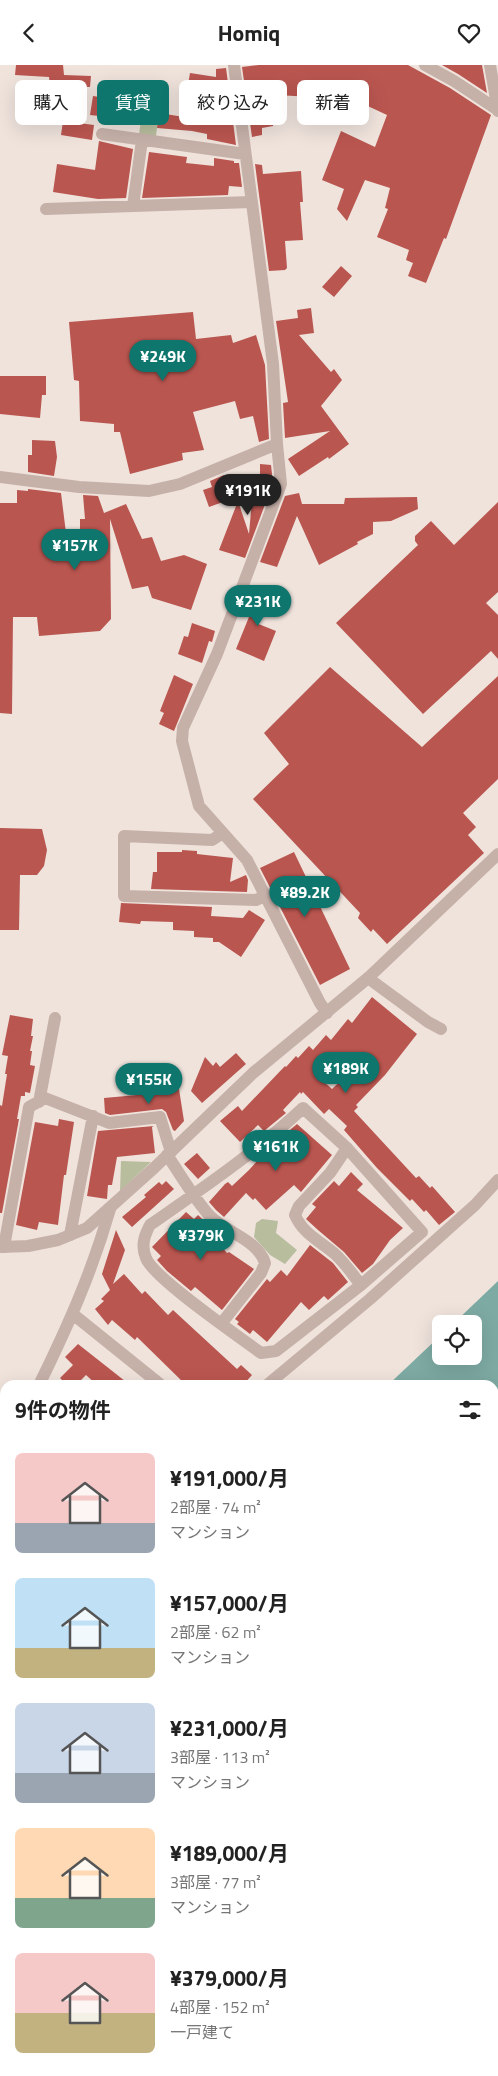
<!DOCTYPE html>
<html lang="ja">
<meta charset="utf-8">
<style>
body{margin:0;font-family:"Titillium Web","Noto Sans JP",sans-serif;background:#f2f2f2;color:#222;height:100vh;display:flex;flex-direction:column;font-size:19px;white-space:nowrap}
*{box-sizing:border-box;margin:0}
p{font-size:16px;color:#767676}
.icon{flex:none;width:28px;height:28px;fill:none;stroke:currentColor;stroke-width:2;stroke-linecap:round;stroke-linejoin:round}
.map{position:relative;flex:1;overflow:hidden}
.details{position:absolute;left:0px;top:1315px;width:499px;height:696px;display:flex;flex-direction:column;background:#fff;border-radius:15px 15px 0 0;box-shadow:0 5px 20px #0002}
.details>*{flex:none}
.hud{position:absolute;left:15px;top:15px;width:469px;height:45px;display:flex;gap:10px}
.buttons{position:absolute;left:432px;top:1250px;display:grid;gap:10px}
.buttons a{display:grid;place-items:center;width:50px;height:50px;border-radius:8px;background:#fff;box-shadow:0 5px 20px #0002;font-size:25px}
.price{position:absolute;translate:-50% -42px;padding:0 11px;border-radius:18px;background:#0f766e;color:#fff;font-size:16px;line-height:32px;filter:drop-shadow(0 1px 2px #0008)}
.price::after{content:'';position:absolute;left:50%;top:30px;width:15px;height:11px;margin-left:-8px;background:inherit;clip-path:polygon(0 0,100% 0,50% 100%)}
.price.current{background:#222;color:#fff}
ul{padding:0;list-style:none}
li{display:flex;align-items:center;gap:15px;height:125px;padding:0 15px}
li span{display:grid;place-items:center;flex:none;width:140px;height:100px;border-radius:8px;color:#555}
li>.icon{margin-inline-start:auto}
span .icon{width:60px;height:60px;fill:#fffc;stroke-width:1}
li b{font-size:21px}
h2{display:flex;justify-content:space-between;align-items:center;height:60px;padding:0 15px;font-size:21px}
.pill{padding:0 18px;border-radius:8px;background:#fff;box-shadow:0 5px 20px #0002;font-size:18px;line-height:45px}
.pill.current{background:#0f766e;color:#fff}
header{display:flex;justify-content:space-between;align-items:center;height:65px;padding:0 15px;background:#fff;font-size:22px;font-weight:700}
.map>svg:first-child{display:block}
.green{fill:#b8bd9e}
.water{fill:#7eaaa4}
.building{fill:#ba5650;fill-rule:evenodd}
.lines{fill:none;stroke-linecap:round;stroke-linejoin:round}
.minor{stroke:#c6b1a9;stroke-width:12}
.tertiary{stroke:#c6b1a9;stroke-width:12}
</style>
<header><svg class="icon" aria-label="back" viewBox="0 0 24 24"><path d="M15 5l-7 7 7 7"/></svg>Homiq<svg class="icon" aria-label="heart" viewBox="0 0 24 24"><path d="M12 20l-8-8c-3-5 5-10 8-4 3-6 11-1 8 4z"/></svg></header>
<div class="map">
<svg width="498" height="2011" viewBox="0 0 498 2011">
<rect width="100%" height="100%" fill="#efe3dc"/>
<path class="green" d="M144 36 160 38 156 71 139 69Z
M121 1096 151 1097 120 1126Z
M262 1154 278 1156 276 1168 297 1185 285 1199 270 1190 254 1172 256 1158Z"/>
<path class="water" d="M498 1216V1359L494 1363V1320H388L441 1270V1291H474V1259H453Z
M5 1843V2006H69L68 2011H0V1857Z"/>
<path class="building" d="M16 0H63L64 10 91 11 90 22 50 21 49 12 15 10Z
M259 0H408L450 23 491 50 446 174 444 173 426 218 408 211 413 198 406 195 409 185 377 172 388 144 385 143 390 123 365 115 347 156 337 144 344 124 322 115 341 66 375 82 387 50 342 29 338 36 333 33 331 37 314 27 312 32 277 30 280 43 274 44 273 61 262 63V70L252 72 242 2Z
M442 0H482L487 28 458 9Z
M226 3 236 80 207 74V69L192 66 157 63 159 48 209 56 212 24 188 20 190 8 216 12V4Z
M93 31 137 38 135 55 90 50Z
M63 56 94 60 92 75 61 70Z
M99 76 133 84 126 133 98 134 53 127 57 99 95 105Z
M149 87 187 92 186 98 214 101V93L234 96V98H239L242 122 229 121 228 130 142 133Z
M255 99 262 100 263 109 301 106 303 137H300L303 175 285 176 287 203 285 205 269 206Z
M341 201 352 211 334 232 322 222Z
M311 243 314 268 299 270 331 307 334 304 342 315 321 341 349 379 329 394 328 392 299 411 288 394 330 366 285 373 283 338 288 337 276 256 298 253 297 245Z
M193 247 196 274 231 270 233 278 256 270 265 300 269 374 259 377 253 351 240 354 235 336 193 347 204 385 182 388 183 395 130 409 120 367H114V359L80 356 79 316 74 315 69 257Z
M0 311H46V330H42L40 353 0 349Z
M32 375 55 376 57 392 54 411 28 407V390H32Z
M260 399 271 400 273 418 245 493 219 485 238 436 249 469 254 412H260Z
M224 410 227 420 233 419 237 432 209 442 203 425 212 422 210 416Z
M28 424 61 428 66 468 80 467V454H85L83 430 98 431 104 448 126 439 142 474 152 472 161 496 184 490 207 499 191 545 152 533 148 521 132 524 110 454 111 554 100 566 39 571 37 552H13L12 649 0 648V438H17V425L28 426Z
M299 428 302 439H344L345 433 417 432 418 444 391 456 373 457V469L357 477 358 479 319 500 297 451 277 502 260 497 285 431Z
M498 437V527L486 538 498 550V594L491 586 423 649 336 558 418 480 415 476V471L431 456 454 480Z
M262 521 276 527 271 533 269 547 256 558 276 566 264 596 236 584 251 547V537Z
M192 558 215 566 212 577 209 576 202 598 178 589 184 571 188 572Z
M330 602 422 682 498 611V714L463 748 476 762 468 770 484 788 387 879 373 864 371 867 358 853 360 848 253 734 289 699 264 668Z
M174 610 193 619 174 666 159 659 164 648 160 646Z
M0 763 42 764 47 785 44 801 37 810H20L19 865H0Z
M182 785 197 786V789L233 793 230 817 246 810 248 815 247 827 151 824 153 807H157V787H182Z
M294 787 350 904 320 920 260 803Z
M121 838 212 842 211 851 243 853 249 845 265 855 241 892 219 877H213V873L194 872V866L173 865V857L141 856 140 859 119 857Z
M372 932 417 969 385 1010 356 1040 358 1042 354 1046 416 1113 419 1111 430 1123 432 1121 455 1147 439 1160 426 1145 424 1147 412 1134 410 1136 377 1103 344 1065 347 1061 329 1044 324 1049 303 1027 301 1029 300 1027 283 1045 286 1048 264 1066 258 1060 240 1077 220 1056 238 1041 242 1046 285 1001 286 1002 296 991 298 993 309 981 313 985 326 970 331 975 348 954 352 958ZM330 990 350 1007 332 1024 314 1008Z
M10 950 33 954 31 971H33L30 986H32L30 1000 35 1001 30 1028 25 1027V1031H21L17 1054H19L2 1148H0V1040L2 1041 7 1009H5L8 991 2 990Z
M236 988 246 999 202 1038 191 1026 205 992 213 1001 216 997 220 1002Z
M179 1024 184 1056 175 1066 173 1065 166 1047 162 1044 110 1050 105 1048 104 1033 159 1028 158 1026Z
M59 1054 74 1057 66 1110H64L58 1160 39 1157 37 1165 16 1160 35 1057 58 1061Z
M297 1059 332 1090 301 1127 294 1120 266 1145 255 1133 253 1135 246 1128 224 1152 216 1145 209 1137 225 1119 228 1117 232 1121 249 1105 259 1094 257 1093Z
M154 1061 152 1062 155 1088 117 1092 112 1120H108L107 1134 87 1131 98 1066Z
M197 1088 210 1103 198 1114 184 1099Z
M351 1107 363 1119 357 1125 403 1163 390 1175 373 1199 362 1208 344 1187 318 1165 306 1154 316 1142 312 1139 334 1116 339 1121Z
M166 1116 174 1124 132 1162 122 1152 146 1132 144 1130 159 1117 162 1120Z
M186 1147 194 1154 198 1150 213 1164 210 1169 227 1188 229 1187 254 1204 222 1245 195 1222 191 1226 167 1206 157 1195 161 1191 152 1182Z
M116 1165 125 1185 113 1219 124 1209 142 1229 145 1226 168 1250 173 1245 237 1304 241 1300 252 1310 243 1320H186L137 1272 135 1275 112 1255 108 1260 95 1244 104 1236 101 1234 110 1225 102 1209Z
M310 1180 333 1198 348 1217 328 1235 324 1231 309 1245 301 1237 267 1277 253 1265 250 1269 237 1259 239 1257 235 1254 267 1214 270 1217 281 1205 287 1211Z
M78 1279 111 1305 130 1320H97L86 1310 76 1320H67L60 1313 73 1300 65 1292Z"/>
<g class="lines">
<path class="minor" d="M425 0 454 16 498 45
M490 0 498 46
M102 69 245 89
M133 141 142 75
M46 144 251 137
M277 379 281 419 217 589 183 663 182 676 199 741 247 795 320 938 327 948
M0 412 79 422 149 426 180 419 277 379 273 299 234 0
M223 768 212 775 124 771V831L256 835 265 831
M368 913 428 957 441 964
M39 1037 55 953
M303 1043 347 1083 422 1167 361 1220 276 1286 261 1288C240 1272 153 1213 146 1193 141 1181 144 1171 150 1160 203 1123 256 1087 303 1043Z
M347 1083 330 1108 299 1141 295 1150C303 1169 320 1176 335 1189 345 1198 353 1210 361 1220
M167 1090C181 1110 194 1134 210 1151 227 1168 258 1175 265 1198L261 1208 221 1259
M70 1170 93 1051
M4 1182 29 1042 45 1033 109 1058 160 1052 171 1087
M74 1250 161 1320
M39 1320C68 1261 92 1207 110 1144
M267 1320 370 1234 475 1140 498 1115
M0 1356 5 1358
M0 1388 5 1379
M494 1452 498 1448
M0 1578 5 1571
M0 1676 5 1668
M494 1914 498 1918
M242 2011 243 2006
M305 2011V2006
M396 2011 397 2006"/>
<path class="tertiary" d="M0 1182 28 1181 58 1175 87 1163 154 1103 253 1008 368 913 498 789"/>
</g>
</svg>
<div class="buttons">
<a><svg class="icon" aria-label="locate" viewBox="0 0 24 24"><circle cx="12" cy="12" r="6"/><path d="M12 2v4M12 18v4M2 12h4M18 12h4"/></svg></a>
</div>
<b class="price" style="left:163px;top:317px">¥249K</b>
<b class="price current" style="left:248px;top:451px">¥191K</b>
<b class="price" style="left:75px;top:506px">¥157K</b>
<b class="price" style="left:258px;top:562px">¥231K</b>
<b class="price" style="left:305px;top:853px">¥89.2K</b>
<b class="price" style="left:346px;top:1029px">¥189K</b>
<b class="price" style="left:149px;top:1040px">¥155K</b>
<b class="price" style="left:276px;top:1107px">¥161K</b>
<b class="price" style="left:201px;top:1196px">¥379K</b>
<div class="hud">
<a class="pill">購入</a>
<a class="pill current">賃貸</a>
<a class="pill">絞り込み</a>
<a class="pill">新着</a>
</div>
<section class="details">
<h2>9件の物件<svg class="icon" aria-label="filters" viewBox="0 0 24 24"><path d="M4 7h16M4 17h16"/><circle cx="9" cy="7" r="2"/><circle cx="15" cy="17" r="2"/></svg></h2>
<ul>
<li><span style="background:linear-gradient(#f6c9c9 70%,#9aa5b1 0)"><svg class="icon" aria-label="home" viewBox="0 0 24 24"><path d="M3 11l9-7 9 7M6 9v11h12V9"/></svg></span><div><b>¥191,000/月</b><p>2部屋 · 74 m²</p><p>マンション</p></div></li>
<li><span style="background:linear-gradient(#bfe0f5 70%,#c2b280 0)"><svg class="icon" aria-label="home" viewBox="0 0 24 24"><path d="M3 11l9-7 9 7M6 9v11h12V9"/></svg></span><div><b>¥157,000/月</b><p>2部屋 · 62 m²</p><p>マンション</p></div></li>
<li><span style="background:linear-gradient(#c9d6e8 70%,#9aa5b1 0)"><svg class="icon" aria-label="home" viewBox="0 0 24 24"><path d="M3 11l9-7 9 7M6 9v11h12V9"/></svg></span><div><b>¥231,000/月</b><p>3部屋 · 113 m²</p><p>マンション</p></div></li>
<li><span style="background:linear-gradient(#ffd9b3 70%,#7fa58c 0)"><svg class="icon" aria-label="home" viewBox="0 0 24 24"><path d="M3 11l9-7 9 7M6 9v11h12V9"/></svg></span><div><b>¥189,000/月</b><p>3部屋 · 77 m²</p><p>マンション</p></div></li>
<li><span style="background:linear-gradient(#f6c9c9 60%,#c2b280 0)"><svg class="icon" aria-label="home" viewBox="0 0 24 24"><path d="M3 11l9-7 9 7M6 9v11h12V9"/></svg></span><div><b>¥379,000/月</b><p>4部屋 · 152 m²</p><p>一戸建て</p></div></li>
</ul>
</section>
</div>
